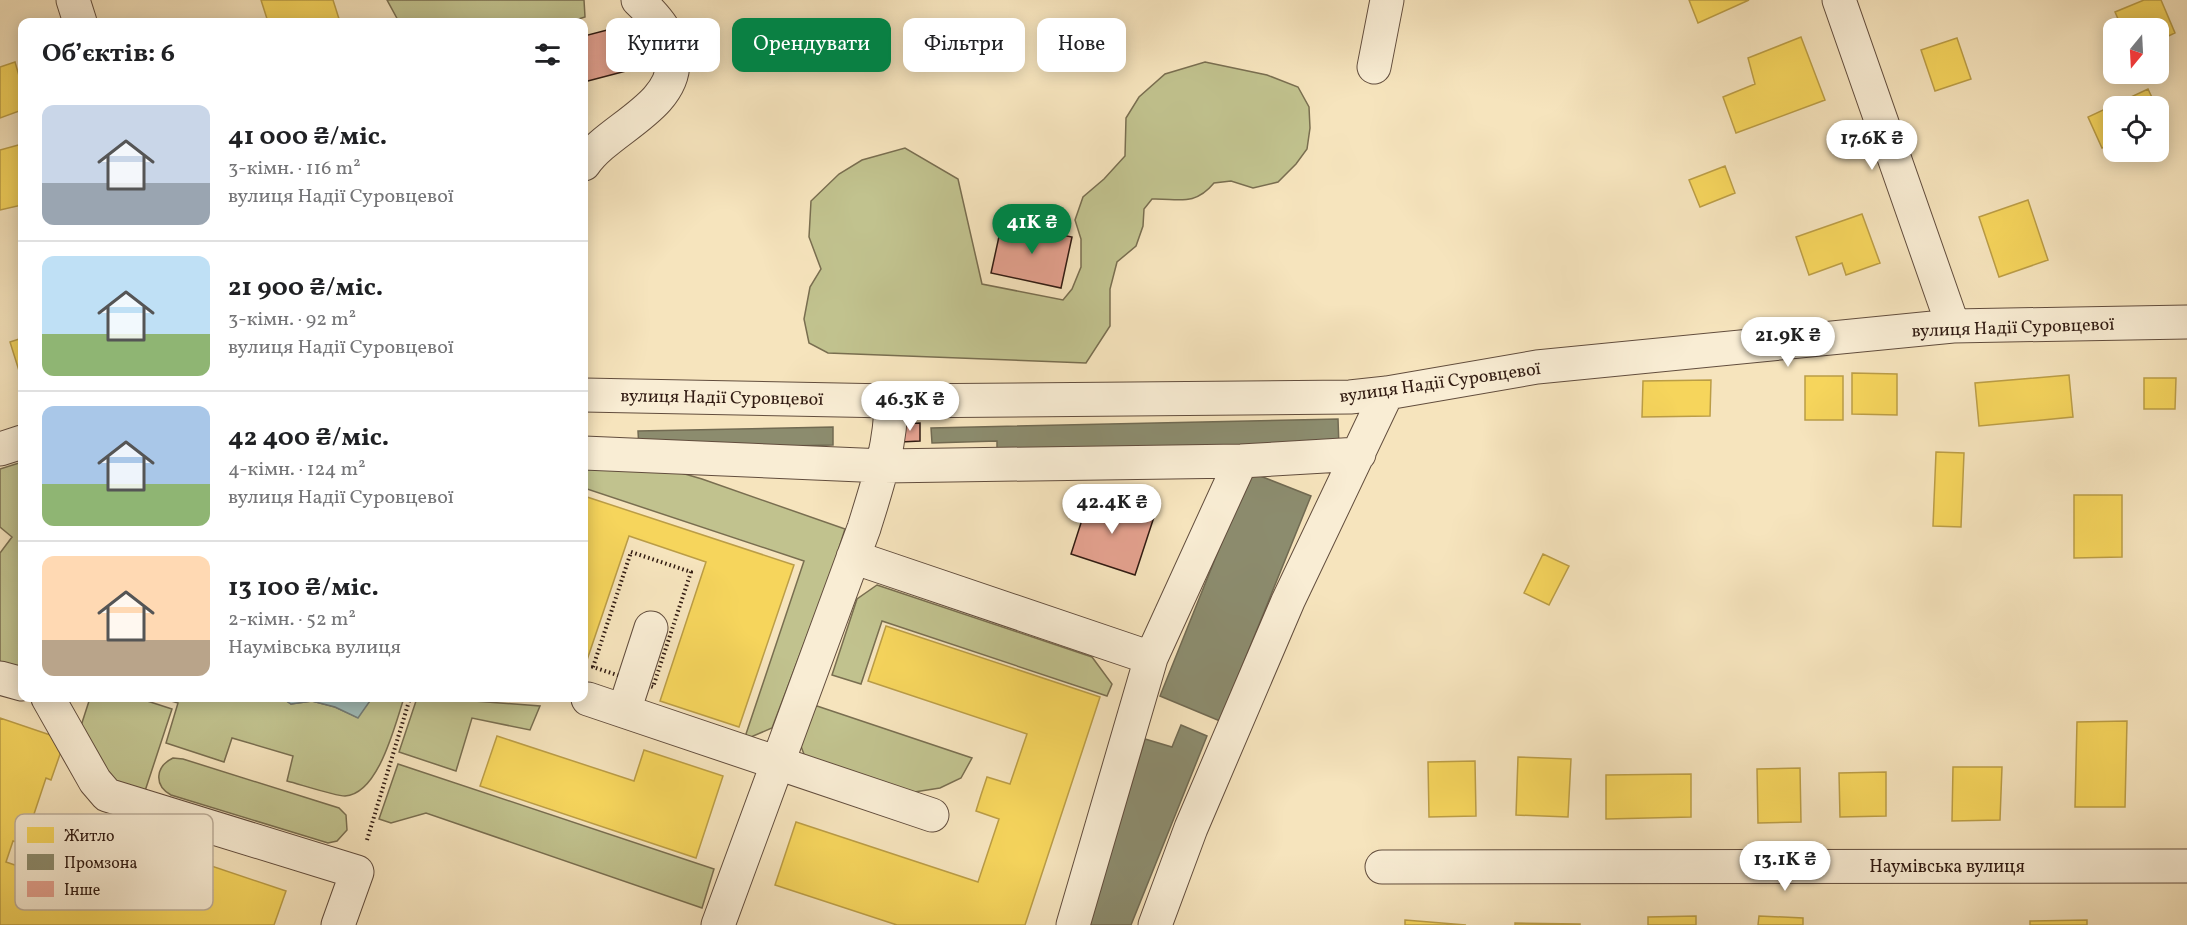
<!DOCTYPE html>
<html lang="uk">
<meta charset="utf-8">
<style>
body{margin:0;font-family:Vollkorn,serif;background:#f6f6f6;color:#202124;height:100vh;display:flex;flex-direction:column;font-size:22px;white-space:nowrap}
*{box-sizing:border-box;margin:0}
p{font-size:20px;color:#757577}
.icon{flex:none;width:33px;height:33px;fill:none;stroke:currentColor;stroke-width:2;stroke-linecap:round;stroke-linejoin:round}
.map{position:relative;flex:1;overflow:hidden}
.side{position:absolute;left:18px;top:18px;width:570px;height:684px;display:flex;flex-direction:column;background:#fff;border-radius:12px;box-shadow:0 3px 15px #0003}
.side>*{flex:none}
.top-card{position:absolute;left:606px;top:18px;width:570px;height:54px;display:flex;gap:12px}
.needle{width:39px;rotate:198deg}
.buttons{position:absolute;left:2103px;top:18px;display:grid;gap:12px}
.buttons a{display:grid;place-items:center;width:66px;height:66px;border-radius:12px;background:#fff;box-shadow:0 3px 15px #0003;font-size:30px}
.price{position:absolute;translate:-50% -51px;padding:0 14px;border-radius:21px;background:#fff;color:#222;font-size:20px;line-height:39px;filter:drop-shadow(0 2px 3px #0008)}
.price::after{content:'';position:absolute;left:50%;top:36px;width:18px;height:14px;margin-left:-9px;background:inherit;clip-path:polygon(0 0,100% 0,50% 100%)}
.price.selected{background:#0b8043;color:#fff}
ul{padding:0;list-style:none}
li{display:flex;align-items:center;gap:18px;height:150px;padding:0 24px}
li+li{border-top:2px solid #e0e0e0}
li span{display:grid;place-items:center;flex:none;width:168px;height:120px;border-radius:12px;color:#555}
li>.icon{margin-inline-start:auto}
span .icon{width:72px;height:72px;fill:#fffc;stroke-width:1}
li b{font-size:26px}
h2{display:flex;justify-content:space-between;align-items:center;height:72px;padding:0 24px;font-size:26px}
.chip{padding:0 21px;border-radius:12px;background:#fff;box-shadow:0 3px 15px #0003;font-size:21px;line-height:54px}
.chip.selected{background:#0b8043;color:#fff}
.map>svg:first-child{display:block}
.green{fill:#c1c28e;stroke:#796e50;stroke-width:1.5}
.water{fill:#a0bcb9;stroke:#747c76;stroke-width:1.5}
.homes{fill:#f6d55c;stroke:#bb9d46;stroke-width:1.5}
.industry{fill:#8c8c6e;stroke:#716a52;stroke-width:1.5}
.building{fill:#e5a290;stroke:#311b12;stroke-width:1.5}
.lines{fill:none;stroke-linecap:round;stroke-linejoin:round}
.minor-casing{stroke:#624d3d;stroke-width:35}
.path{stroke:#311b12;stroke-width:4;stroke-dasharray:1.5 3;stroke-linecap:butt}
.minor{stroke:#f9edd4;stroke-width:33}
.labels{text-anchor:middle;stroke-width:6;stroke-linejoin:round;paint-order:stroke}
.street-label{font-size:18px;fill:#311b12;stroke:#f9edd4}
.key{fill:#f9edd4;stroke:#bdae9a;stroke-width:1.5}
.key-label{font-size:16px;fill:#311b12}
</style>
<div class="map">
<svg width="2187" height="925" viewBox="0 0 2187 925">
<rect width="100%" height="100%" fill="#f6e4bd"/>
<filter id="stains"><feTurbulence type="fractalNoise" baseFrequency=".00333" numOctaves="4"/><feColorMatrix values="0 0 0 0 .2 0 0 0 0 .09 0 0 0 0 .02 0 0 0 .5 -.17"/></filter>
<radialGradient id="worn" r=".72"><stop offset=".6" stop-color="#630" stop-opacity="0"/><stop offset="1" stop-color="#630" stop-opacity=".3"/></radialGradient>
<path class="green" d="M387 0H584L585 17 569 22H399Z
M1205 62 1267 75 1298 87 1309 107 1310 128 1307 149 1296 164 1278 182 1253 188 1231 181 1214 183C1194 207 1178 198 1152 199L1144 209 1143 226 1136 246 1117 262 1110 289V326L1086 363 828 353 809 343 804 319 810 287 821 269 809 237 811 201 839 174 862 160 905 148 958 179 982 284 1063 300 1072 289 1081 267V239L1075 220 1083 197 1104 179 1125 156 1126 118 1139 97 1165 74Z
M584 460 654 465 702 479 845 529 832 570 772 728 744 740 804 561 584 488Z
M22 462V678L0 671V553L12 537 0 527V469Z
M877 585 1092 657 1112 684 1107 696 882 621 861 684 832 675 857 599Z
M90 698H138L172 709 145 791 99 776 79 732Z
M161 698H282L291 704 312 701 335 707 357 717 372 698H404C395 724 379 794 345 796 335 796 299 784 287 781L293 756 232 738 224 762 166 743 178 703Z
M417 698H434L540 706 530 730 472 718 456 771 399 752Z
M811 704 972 758 961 778 940 788 908 793 805 757 799 741Z
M173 758 183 759 339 808 346 815 347 830 337 841 328 843 171 795C153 785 156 766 173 758Z
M398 764 714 869 702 908 426 813 391 823 379 819Z"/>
<path class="water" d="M282 698H372L358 718 335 707 312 701 291 704Z"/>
<path class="homes" d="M261 0H333L340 22H268Z
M1689 0H1749L1698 23Z
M2144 0H2161L2175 33 2158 41V28H2122L2115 12Z
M1801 37 1825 100 1736 133 1723 97 1755 84 1748 58Z
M1957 38 1971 79 1935 91 1921 50Z
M15 62 22 86V110L0 118V67Z
M2148 89 2156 106H2114V143L2102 148 2088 117Z
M22 144V205L0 210V150Z
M1725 166 1735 193 1700 207 1689 180Z
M2028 200 2048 260 1999 277 1979 217Z
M1862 214 1880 263 1846 275 1842 263 1809 275 1796 237Z
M22 338V373L20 374 10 342Z
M1852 373 1897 374V415L1852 414Z
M2069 375 2073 417 1979 426 1975 383Z
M1805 376H1843V420H1805Z
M2144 378H2176L2175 409H2144Z
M1711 380 1710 416 1642 417 1643 381Z
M1936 452 1964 453 1961 527 1933 526Z
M2074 495H2122V557L2074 558Z
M584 496 794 565 739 727 660 701 706 562 629 536 585 666H584Z
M1543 554 1569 566 1549 605 1524 593Z
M886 626 1100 697 1025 925H897L775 885 796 822 978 882 999 819 976 811 981 795 987 777 1010 784 1027 734 868 681Z
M0 718 65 740 51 780 46 778 24 844 13 841 6 862 141 908 161 849 286 891 274 925H0Z
M2127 721 2125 807H2075L2077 722Z
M497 736 634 781 644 750 723 776 696 858 480 786Z
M1518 757 1571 759 1568 817 1516 815Z
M1475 761 1476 816 1429 817 1428 762Z
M1953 767H2002L2000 820 1952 821Z
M1800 768 1801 822 1758 823 1757 769Z
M1886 772V816L1840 817 1839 773Z
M1691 774V817L1606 819V775Z
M1696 916V925H1648V917Z
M1759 916 1803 918V925H1758Z
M1405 920 1466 925H1405Z
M2087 920V925H2030V921Z
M1515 923 1580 924V925H1515Z"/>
<path class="industry" d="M1338 419 1339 447 997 455V441L932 443 931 428Z
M833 427V445L639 449 638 431Z
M1250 472 1311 496 1220 721 1160 696Z
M1181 725 1207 736 1131 925H1089L1145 739 1172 747Z"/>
<path class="building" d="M638 22 649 65 584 82V36Z
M1002 223 1072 237 1061 288 991 273Z
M920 423V441L901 442 900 424Z
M1090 495 1154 517 1135 575 1071 554Z"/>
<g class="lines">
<g class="minor-casing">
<path id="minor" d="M73 0 80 22
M1839 0 1953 326
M1374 67 1387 0
M584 164C608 129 673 108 673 62 672 34 657 18 638 0
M584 395 891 401 1350 397 1387 393 1537 367 1953 326 2187 322
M0 449 22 442
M584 453 884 466 1241 461 1359 454
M853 557 1151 658
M0 678 22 684
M48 698 95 781 107 795 357 872 338 925
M588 699 932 815
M624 711 651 628
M1382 867 2187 866
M718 925 864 528C877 486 891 446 891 401
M1073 925 1151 658 1241 461
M1155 925 1191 828 1288 601 1387 393"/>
</g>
<path class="path" d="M631 552 691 572 653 687 593 667Z
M532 698H555
M94 827 83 863 130 879 142 841
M36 831 81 817
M367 840 410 698"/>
<use href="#minor" class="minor"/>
</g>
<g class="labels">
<g class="street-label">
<text transform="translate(2013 327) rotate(-2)" y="6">вулиця Надії Суровцевої</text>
<text transform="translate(1440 382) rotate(-8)" y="6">вулиця Надії Суровцевої</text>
<text transform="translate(722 397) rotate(1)" y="6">вулиця Надії Суровцевої</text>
<text x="1947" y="872">Наумівська вулиця</text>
</g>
</g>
<rect x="15" y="814" width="198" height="96" rx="9" class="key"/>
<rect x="27" y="827" width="27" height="16" fill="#f6d55c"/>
<rect x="27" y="854" width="27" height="16" fill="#8c8c6e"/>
<rect x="27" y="881" width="27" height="16" fill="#e5a290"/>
<g class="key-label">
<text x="64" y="841">Житло</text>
<text x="64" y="868">Промзона</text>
<text x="64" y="895">Інше</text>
</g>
<rect width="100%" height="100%" filter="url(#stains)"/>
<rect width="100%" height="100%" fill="url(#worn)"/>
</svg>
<div class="buttons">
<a><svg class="needle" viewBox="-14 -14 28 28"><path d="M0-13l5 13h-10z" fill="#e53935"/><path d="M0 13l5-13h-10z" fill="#757577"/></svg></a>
<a><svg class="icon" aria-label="locate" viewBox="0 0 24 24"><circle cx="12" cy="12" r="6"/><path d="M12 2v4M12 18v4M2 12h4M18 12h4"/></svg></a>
</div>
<b class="price" style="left:1872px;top:171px">17.6K ₴</b>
<b class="price selected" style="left:1032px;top:255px">41K ₴</b>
<b class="price" style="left:1788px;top:368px">21.9K ₴</b>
<b class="price" style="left:910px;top:432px">46.3K ₴</b>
<b class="price" style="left:1112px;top:535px">42.4K ₴</b>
<b class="price" style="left:1785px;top:892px">13.1K ₴</b>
<div class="top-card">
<a class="chip">Купити</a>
<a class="chip selected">Орендувати</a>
<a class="chip">Фільтри</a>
<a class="chip">Нове</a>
</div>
<section class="side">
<h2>Об’єктів: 6<svg class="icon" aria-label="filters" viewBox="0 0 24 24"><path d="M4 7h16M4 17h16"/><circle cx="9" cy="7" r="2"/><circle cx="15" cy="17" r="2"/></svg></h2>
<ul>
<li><span style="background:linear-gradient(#c9d6e8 65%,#9aa5b1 0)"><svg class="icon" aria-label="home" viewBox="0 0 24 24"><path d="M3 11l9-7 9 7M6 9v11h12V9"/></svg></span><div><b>41 000 ₴/міс.</b><p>3-кімн. · 116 m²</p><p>вулиця Надії Суровцевої</p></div></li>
<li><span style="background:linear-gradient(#bfe0f5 65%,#8fb573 0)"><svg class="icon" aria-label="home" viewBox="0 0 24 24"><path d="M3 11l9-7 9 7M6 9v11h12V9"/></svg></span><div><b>21 900 ₴/міс.</b><p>3-кімн. · 92 m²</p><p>вулиця Надії Суровцевої</p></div></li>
<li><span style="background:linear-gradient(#a9c7e8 65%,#8fb573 0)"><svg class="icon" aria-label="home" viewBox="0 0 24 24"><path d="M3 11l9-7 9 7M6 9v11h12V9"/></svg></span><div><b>42 400 ₴/міс.</b><p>4-кімн. · 124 m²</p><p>вулиця Надії Суровцевої</p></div></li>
<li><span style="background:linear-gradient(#ffd9b3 70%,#b9a48a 0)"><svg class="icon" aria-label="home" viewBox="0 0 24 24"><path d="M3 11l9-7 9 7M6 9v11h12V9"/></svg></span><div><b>13 100 ₴/міс.</b><p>2-кімн. · 52 m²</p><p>Наумівська вулиця</p></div></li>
</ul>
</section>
</div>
